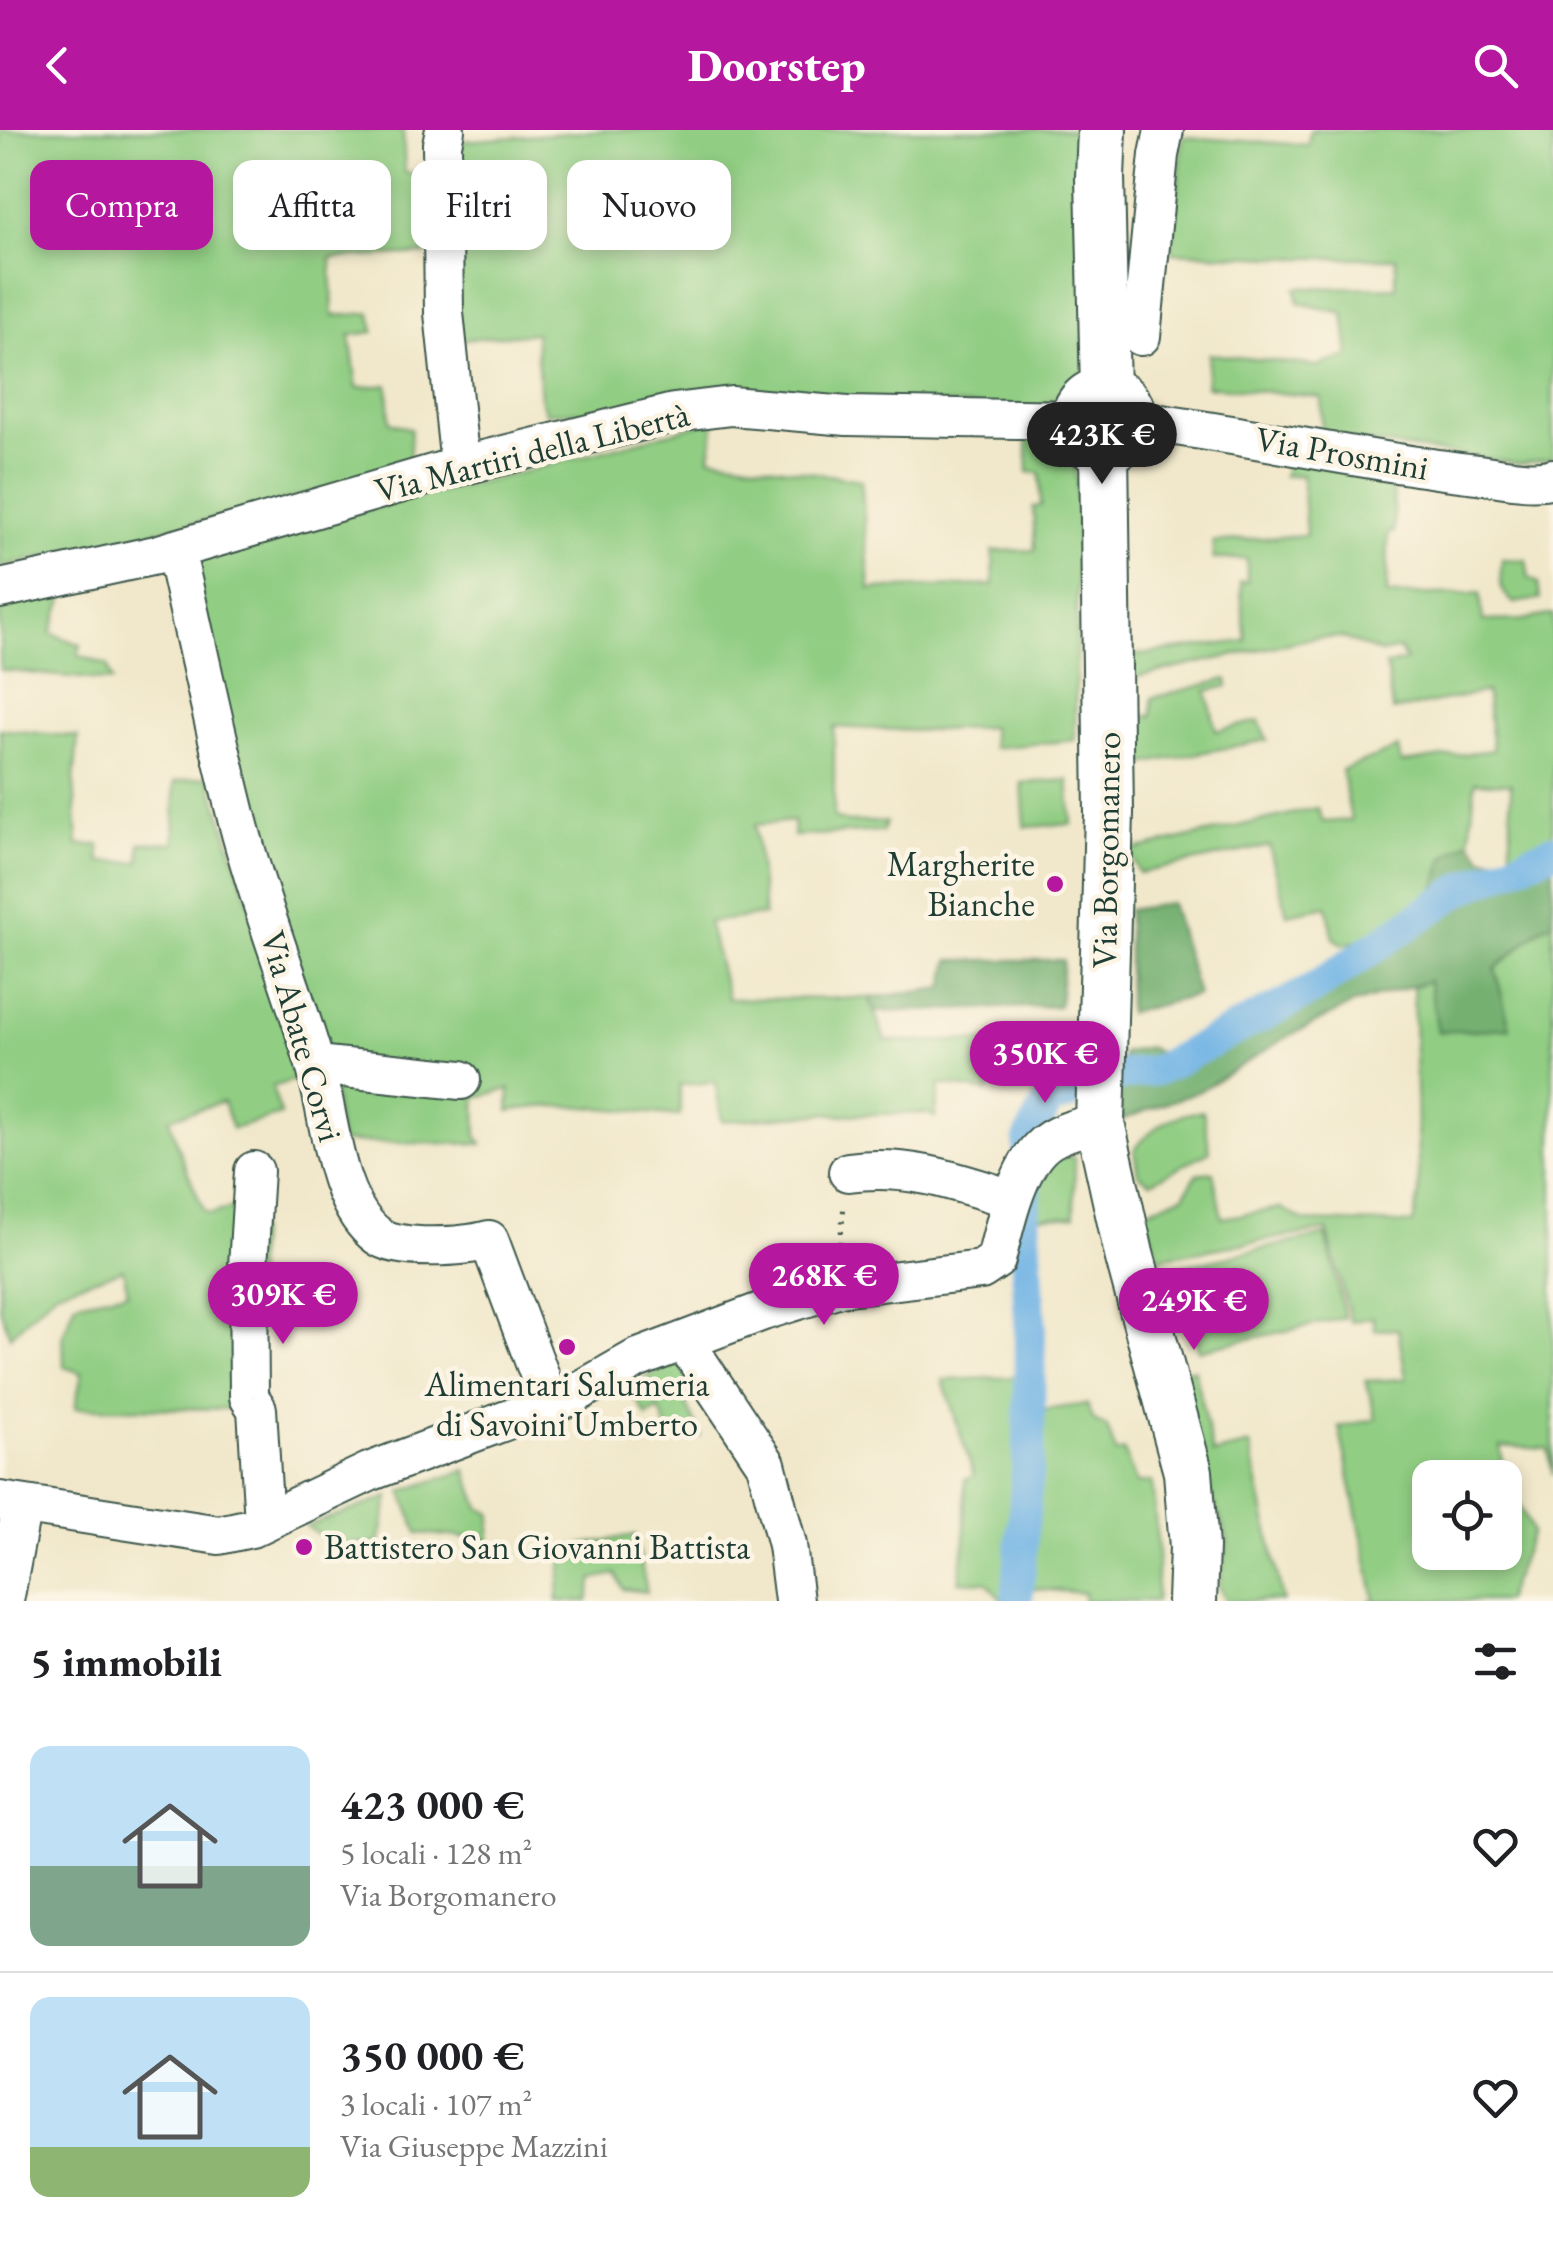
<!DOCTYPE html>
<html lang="it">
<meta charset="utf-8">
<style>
body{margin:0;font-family:"EB Garamond",serif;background:#f2f2f2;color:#202124;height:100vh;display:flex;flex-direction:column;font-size:38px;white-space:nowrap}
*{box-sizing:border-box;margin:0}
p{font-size:32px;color:#757577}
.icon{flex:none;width:55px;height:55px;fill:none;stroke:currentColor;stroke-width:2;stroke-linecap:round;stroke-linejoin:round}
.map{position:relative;height:1471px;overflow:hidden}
.details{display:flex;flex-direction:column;background:#fff;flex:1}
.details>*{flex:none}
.banner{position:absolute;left:30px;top:30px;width:1000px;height:90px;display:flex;gap:20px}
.buttons{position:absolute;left:1412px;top:1330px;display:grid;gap:20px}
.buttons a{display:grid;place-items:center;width:110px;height:110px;border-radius:20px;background:#fff;box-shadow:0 5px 15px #0003;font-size:50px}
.price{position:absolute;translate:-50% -85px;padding:0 22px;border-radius:35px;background:#b5179e;color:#fff;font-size:32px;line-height:65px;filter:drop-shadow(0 2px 5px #0008)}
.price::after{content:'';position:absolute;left:50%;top:60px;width:30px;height:22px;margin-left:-15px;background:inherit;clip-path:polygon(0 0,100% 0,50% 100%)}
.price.on{background:#222;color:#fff}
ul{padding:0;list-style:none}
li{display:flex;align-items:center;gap:30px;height:250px;padding:0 30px}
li+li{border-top:2px solid #e0e0e0}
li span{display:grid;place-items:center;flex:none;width:280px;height:200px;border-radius:20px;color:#555}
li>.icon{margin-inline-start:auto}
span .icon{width:120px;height:120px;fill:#fffc;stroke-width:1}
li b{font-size:42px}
h2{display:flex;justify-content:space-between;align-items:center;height:120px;padding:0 30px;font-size:42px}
.tag{padding:0 35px;border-radius:20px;background:#fff;box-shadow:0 5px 15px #0003;font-size:35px;line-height:90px}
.tag.on{background:#b5179e;color:#fff}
header{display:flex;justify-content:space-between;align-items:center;height:130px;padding:0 30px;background:#b5179e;color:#fff;font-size:45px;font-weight:800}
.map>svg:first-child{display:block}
.green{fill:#91cd83;stroke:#58855c;stroke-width:2.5;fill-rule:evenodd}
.forest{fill:#74b071;stroke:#4a7652;stroke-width:2.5}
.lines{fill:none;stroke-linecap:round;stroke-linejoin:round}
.canal{stroke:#70b3e5;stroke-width:32}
.minor-casing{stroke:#3e574b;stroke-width:42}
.major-casing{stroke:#3e574b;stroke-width:52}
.path{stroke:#3e574b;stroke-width:5;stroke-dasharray:2.5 8;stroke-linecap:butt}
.minor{stroke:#fff;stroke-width:38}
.major{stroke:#fff;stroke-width:48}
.poi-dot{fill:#b5179e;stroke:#fcf5e5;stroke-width:4}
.labels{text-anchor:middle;stroke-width:9;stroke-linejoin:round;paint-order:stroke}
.street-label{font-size:35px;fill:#1f3d34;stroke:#fcf5e5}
.poi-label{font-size:35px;fill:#1f3d34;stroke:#fcf5e5;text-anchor:end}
</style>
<header><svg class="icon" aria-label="back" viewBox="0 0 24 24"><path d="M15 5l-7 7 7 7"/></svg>Doorstep<svg class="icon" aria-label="search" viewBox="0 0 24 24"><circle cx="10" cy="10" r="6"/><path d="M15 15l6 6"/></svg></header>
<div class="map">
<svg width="1553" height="1471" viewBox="0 0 1553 1471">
<rect width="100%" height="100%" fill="#fcf5e5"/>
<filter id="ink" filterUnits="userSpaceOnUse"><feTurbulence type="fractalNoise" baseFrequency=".01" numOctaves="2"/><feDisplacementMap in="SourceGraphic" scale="20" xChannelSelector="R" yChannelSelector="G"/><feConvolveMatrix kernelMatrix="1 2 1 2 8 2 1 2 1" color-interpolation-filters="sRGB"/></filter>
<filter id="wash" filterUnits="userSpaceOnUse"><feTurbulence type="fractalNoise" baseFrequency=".0048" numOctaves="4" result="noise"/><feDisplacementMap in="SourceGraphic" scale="40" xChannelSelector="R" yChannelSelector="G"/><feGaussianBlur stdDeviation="2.25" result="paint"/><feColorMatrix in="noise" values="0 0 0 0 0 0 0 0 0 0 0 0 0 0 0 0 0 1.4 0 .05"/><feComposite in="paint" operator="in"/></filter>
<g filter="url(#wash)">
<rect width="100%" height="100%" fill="#f1e8cb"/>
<path class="green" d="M0 0H403L405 43H426L428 124 331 128 333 186 371 183 374 202 350 205 357 258 388 255 390 292 411 299 409 335 259 378 0 437Z
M605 0H1091L1084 246 1050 280 687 261 589 288 577 281 546 283 541 271 535 203 457 210 455 30 463 11Z
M1310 0H1553V328L1521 334 1322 306 1321 267 1206 256 1209 224 1318 236 1349 226 1344 183 1299 173 1296 158 1396 157V128H1296L1171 122 1183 7 1308 15Z
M715 290 710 327 861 350 870 459 994 455 993 421 1035 420 1033 377 1041 376 1040 343 1028 342 1027 308 1053 313 1075 331 1078 376 1075 610 993 618 991 597 921 601 834 597V688L847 692H886L883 701 794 706 793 691 755 695 764 785 708 792 728 869 870 868 885 911H995L993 953 987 962 940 954 935 987 927 983 837 985 830 983 722 991 715 952 680 955V986C625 981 563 970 509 981L510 959 476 967 477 1006 482 1014 340 1012 328 922 292 822 183 423 527 341Z
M1288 326 1393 344 1394 402 1388 403 1387 465 1480 463 1483 491 1523 490 1553 484V709L1511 728V654L1475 652 1470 711 1444 728 1435 759 1373 807 1343 815 1333 807 1327 776 1287 784 1269 716 1139 743 1130 721 1317 678 1323 692 1351 690 1342 640 1398 618 1401 633 1493 620 1486 562 1393 581 1386 536 1406 530 1399 519 1381 523 1341 507 1312 508 1123 550 1119 527 1246 511 1240 452H1247V429H1213V412L1306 405 1302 345 1284 346Z
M1502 429 1526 430 1529 448 1538 453 1540 469 1514 473C1497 460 1500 449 1502 429Z
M65 464 51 503 81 515 78 525 107 535 112 551 0 540V476Z
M1227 549 1228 556 1207 561 1216 601 1259 591 1267 610 1132 636 1137 586H1152V568Z
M0 599 78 607 74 651 78 715H99L100 732H140V713H175L174 652 209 646 304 947 272 957 281 985 232 999 223 972 169 988 181 1026 204 1081 210 1084 259 1071 249 1279 75 1278 82 1243 64 1237 63 1206 76 1172 128 1162 123 1139 56 1161 10 1206 0 1178Z
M1068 650 1072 694 1025 697 1022 653Z
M1553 792V1345L1548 1319 1500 1316 1505 1343 1532 1402 1505 1471H1368L1375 1469 1339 1297 1376 1289 1366 1251 1406 1249 1398 1199 1375 1200 1373 1187 1351 1192 1327 1100 1159 1128 1144 1082 1184 1065 1197 1044 1213 1042 1222 1088 1281 1078 1304 1091 1413 1094 1419 1063 1413 856 1430 851 1509 898 1495 839 1541 798ZM1430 1348H1505V1422H1430Z
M1203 981 1210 1021 1151 1052 1138 1044 1134 1020C1151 996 1174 984 1203 981Z
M1058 1024 1075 1028 1074 1086 1028 1087 1029 1123H1012L1016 1077Z
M1326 1105 1345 1188 1198 1220 1179 1137Z
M1043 1225 1042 1280 1087 1274 1094 1291 1107 1297 1116 1323 1124 1321 1136 1354 1152 1352 1158 1420 1156 1471H1084V1463L1012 1457 1014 1471H1002L987 1452 959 1451 965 1412V1349L974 1346 943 1250 1022 1247 1024 1227Z
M678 1232 701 1263 685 1271 701 1306 672 1310 659 1279 647 1287 629 1256Z
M1194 1239 1213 1324 1250 1315 1283 1471H1227L1219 1456 1228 1411 1202 1338 1176 1240Z
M466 1340 480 1378 492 1384 489 1410 418 1403 402 1361Z
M389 1367 379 1414 332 1413 306 1396Z
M635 1405 647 1462 623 1459 616 1444 593 1449 588 1471H557L565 1418Z"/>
<path class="forest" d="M1553 709V792L1541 798 1495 839 1510 898 1438 902 1429 851 1353 874 1284 909 1201 960 1119 991 1123 923 1148 917 1169 928 1218 915 1313 870 1357 834 1449 780 1435 759 1444 728 1470 711 1484 728H1510Z
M1171 773 1198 865 1128 883V780Z
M950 830H1063L1059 876 874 882 870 868 944 858Z"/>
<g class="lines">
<path class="canal" d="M1017 1471 1029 1318 1030 1190 1024 1084 1029 1010 1051 965 1063 967 1116 946 1157 940 1310 861 1461 759 1553 720"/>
</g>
</g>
<g filter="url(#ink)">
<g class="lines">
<g class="minor-casing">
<path id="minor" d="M445 0 442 14 444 183 460 336
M1141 206 1159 25 1164 0
M1132 290C1245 304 1356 330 1469 343 1494 345 1529 355 1553 348
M175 419C196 510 215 602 238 692 259 773 290 851 314 931 330 982 332 1072 378 1106 398 1121 465 1117 489 1110L550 1273
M0 459 156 425 460 336 674 283 731 276 847 286 1076 290
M316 935 461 950
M254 1041 248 1136 249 1267 257 1279 264 1392
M848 1042C907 1034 955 1051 1011 1069
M684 1211 766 1334 787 1415 794 1471
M0 1371 219 1405 251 1398 369 1342 571 1266 636 1229 763 1181 840 1157 981 1140 996 1130C1004 1097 1016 1042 1040 1018 1054 1003 1080 997 1100 993
M4 1471 22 1375"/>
</g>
<g class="major-casing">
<path id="major" d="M1102 0 1100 47 1105 261
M1076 290a28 28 0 1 1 56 0a28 28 0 1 1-56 0Z
M1104 318 1109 683 1100 993 1129 1124 1188 1342 1194 1417 1192 1471"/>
</g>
<path class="path" d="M839 1124 844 1075"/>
<use href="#minor" class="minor"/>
<use href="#major" class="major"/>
</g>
</g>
<g class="poi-dot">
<circle cx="1055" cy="754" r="10"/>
<circle cx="567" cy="1217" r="10"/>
<circle cx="304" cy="1417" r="10"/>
</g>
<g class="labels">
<g class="street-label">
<text transform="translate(532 322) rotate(-14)" y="12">Via Martiri della Libertà</text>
<text transform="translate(1342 323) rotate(10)" y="12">Via Prosmini</text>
<text transform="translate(1106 720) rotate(-89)" y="12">Via Borgomanero</text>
<text transform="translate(302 906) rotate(74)" y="12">Via Abate Corvi</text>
</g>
<g class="poi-label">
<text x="1035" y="746">Margherite<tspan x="1035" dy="40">Bianche</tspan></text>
<text x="567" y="1266" text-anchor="middle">Alimentari Salumeria<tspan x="567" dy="40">di Savoini Umberto</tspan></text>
<text x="324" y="1429" text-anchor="start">Battistero San Giovanni Battista</text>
</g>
</g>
</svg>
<div class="buttons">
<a><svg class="icon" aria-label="locate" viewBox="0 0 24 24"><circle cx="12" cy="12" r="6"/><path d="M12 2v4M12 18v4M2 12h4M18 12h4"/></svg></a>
</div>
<b class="price on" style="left:1102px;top:357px">423K €</b>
<b class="price" style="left:1045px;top:976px">350K €</b>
<b class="price" style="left:824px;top:1198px">268K €</b>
<b class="price" style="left:283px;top:1217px">309K €</b>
<b class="price" style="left:1194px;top:1223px">249K €</b>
<div class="banner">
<a class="tag on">Compra</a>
<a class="tag">Affitta</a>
<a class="tag">Filtri</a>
<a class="tag">Nuovo</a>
</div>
</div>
<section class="details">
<h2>5 immobili<svg class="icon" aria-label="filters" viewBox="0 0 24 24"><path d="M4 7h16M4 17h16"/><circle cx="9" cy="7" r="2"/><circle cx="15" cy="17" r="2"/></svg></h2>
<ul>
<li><span style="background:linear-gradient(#bfe0f5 60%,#7fa58c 0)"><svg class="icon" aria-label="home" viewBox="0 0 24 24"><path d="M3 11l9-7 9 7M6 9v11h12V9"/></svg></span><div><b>423 000 €</b><p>5 locali · 128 m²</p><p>Via Borgomanero</p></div><svg class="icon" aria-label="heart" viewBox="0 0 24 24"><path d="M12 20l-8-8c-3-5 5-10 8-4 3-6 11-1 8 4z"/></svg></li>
<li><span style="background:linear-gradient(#bfe0f5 75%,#8fb573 0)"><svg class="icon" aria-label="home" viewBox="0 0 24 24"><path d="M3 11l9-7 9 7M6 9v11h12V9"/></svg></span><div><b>350 000 €</b><p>3 locali · 107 m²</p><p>Via Giuseppe Mazzini</p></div><svg class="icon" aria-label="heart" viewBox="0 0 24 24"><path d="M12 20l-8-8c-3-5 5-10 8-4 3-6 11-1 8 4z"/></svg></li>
</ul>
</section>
